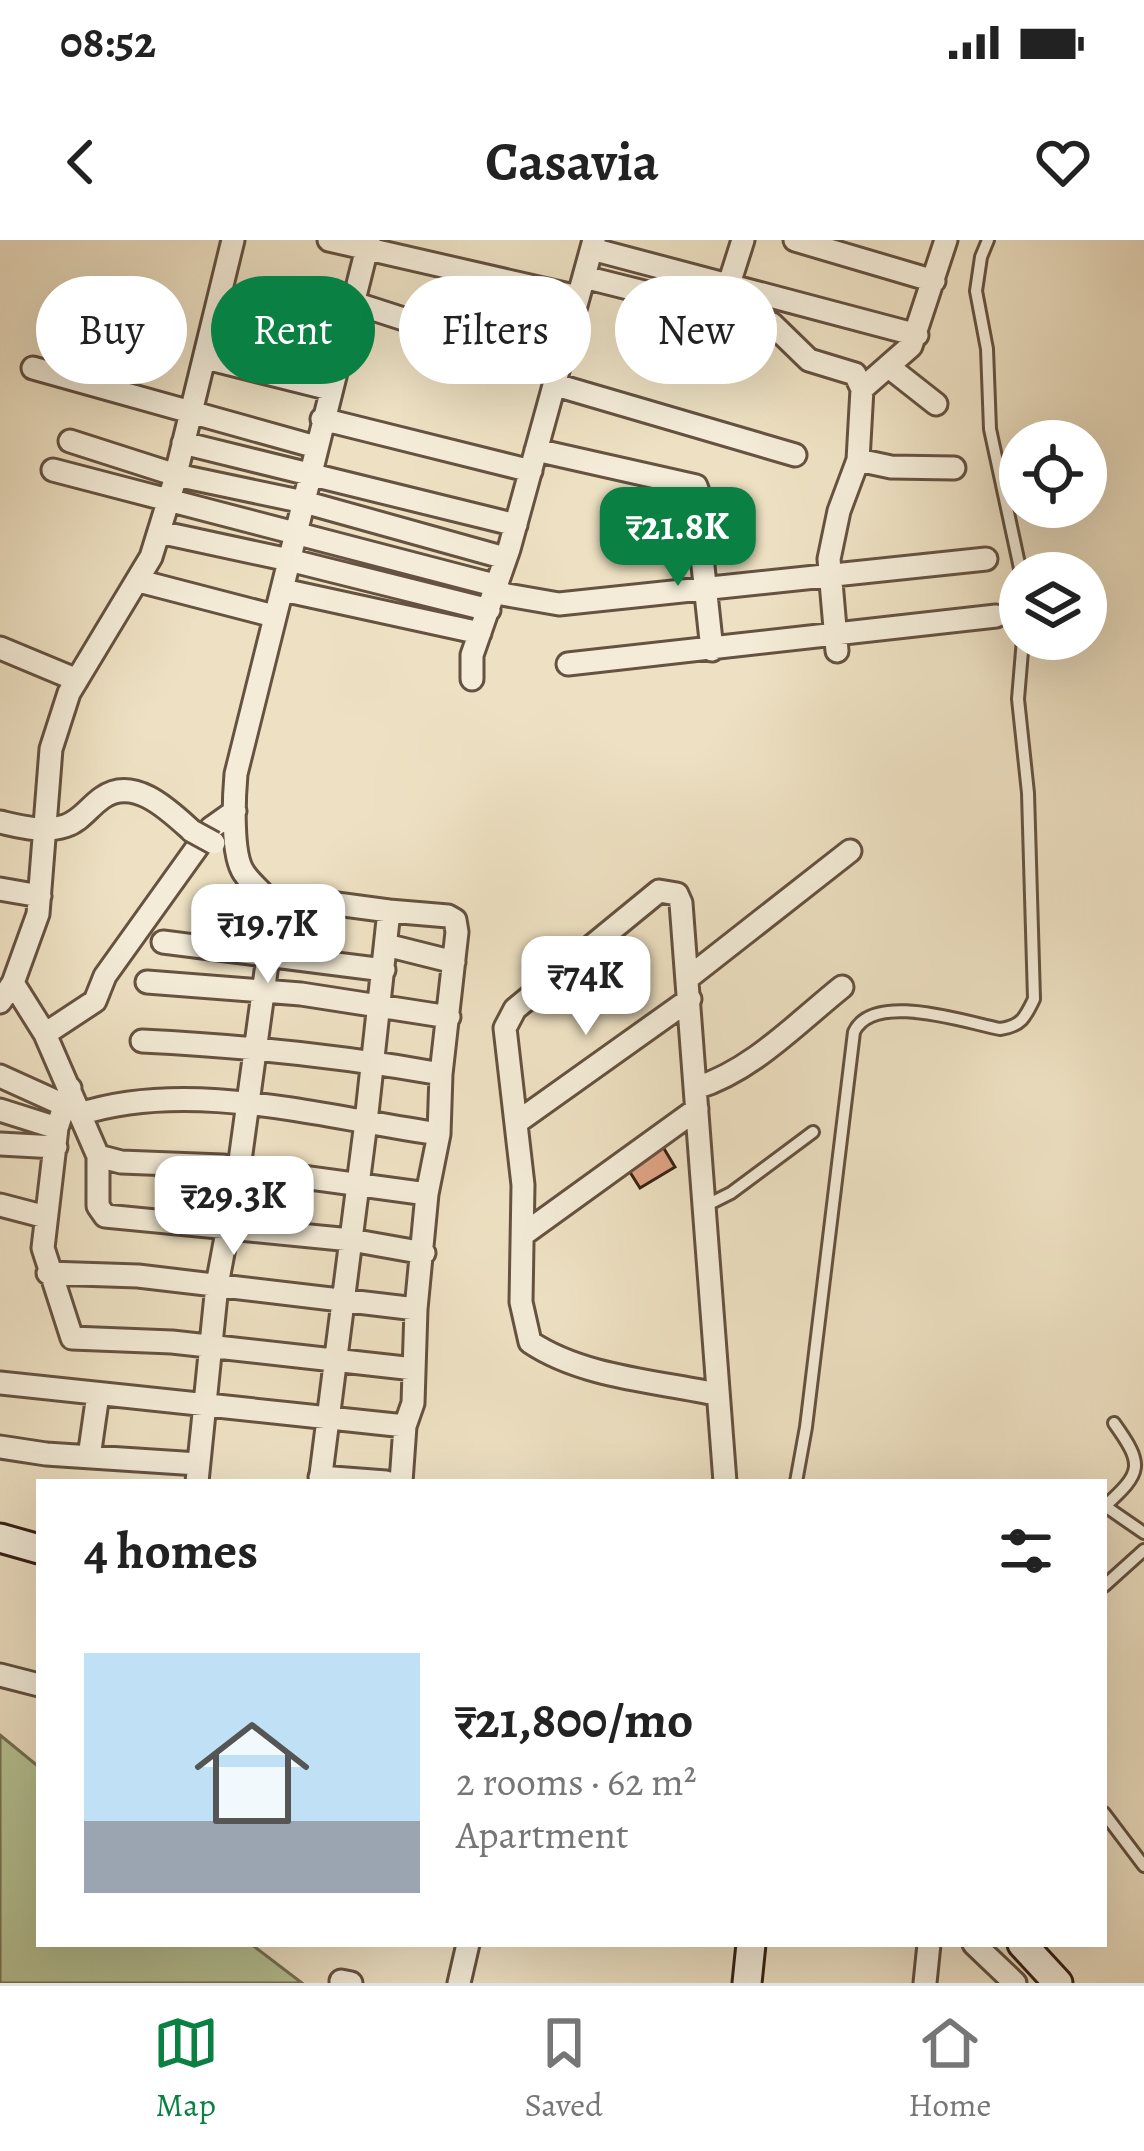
<!DOCTYPE html>
<meta charset="utf-8">
<style>
body{margin:0;font-family:Alegreya,serif;background:#f6f6f6;color:#222;height:100vh;display:flex;flex-direction:column;font-size:45px;white-space:nowrap}
*{box-sizing:border-box;margin:0}
p{font-size:39px;color:#767676}
.icon{flex:none;width:66px;height:66px;fill:none;stroke:currentColor;stroke-width:2;stroke-linecap:round;stroke-linejoin:round}
.map{position:relative;flex:1;overflow:hidden}
.panel{position:absolute;left:36px;top:1239px;width:1071px;height:468px;display:flex;flex-direction:column;background:#fff;border-radius:0px;box-shadow:0 12px 48px #0002}
.panel>*{flex:none}
.hud{position:absolute;left:36px;top:36px;width:1074px;height:108px;display:flex;gap:24px}
.controls{position:absolute;left:999px;top:180px;display:grid;gap:24px}
.controls a{display:grid;place-items:center;width:108px;height:108px;border-radius:50%;background:#fff;box-shadow:0 12px 48px #0002;font-size:60px}
.price{position:absolute;translate:-50% -102px;padding:0 27px;border-radius:24px;background:#fff;color:#222;font-size:39px;line-height:78px;filter:drop-shadow(0 3px 6px #0008)}
.price::after{content:'';position:absolute;left:50%;top:72px;width:36px;height:27px;margin-left:-18px;background:inherit;clip-path:polygon(0 0,100% 0,50% 100%)}
.price.selected{background:#0b8043;color:#fff}
ul{padding:0;list-style:none}
li{display:flex;align-items:center;gap:36px;height:300px;padding:0 48px}
li+li{border-top:3px solid #e0e0e0}
li span{display:grid;place-items:center;flex:none;width:336px;height:240px;border-radius:0px;color:#555}
li>.icon{margin-inline-start:auto}
span .icon{width:144px;height:144px;fill:#fffc;stroke-width:1}
li b{font-size:51px}
h2{display:flex;justify-content:space-between;align-items:center;height:144px;padding:0 48px;font-size:51px}
.tag{padding:0 42px;border-radius:54px;background:#fff;box-shadow:0 12px 48px #0002;font-size:42px;line-height:108px}
.tag.selected{background:#0b8043;color:#fff}
.status{display:flex;justify-content:space-between;align-items:center;height:84px;padding:0 60px;background:#fff;direction:ltr}
.status svg{height:33px;fill:currentColor}
header{display:flex;justify-content:space-between;align-items:center;height:156px;padding:0 48px;background:#fff;font-size:54px;font-weight:700}
.menu{display:flex;justify-content:space-around;align-items:center;height:168px;border-top:3px solid #e0e0e0;background:#fff;font-size:33px;color:#767676}
.menu a{display:grid;justify-items:center;gap:6px}
.menu .selected{color:#0b8043}
.map>svg:first-child{display:block}
.green{fill:#b7c395;stroke:#777254;stroke-width:3}
.building{fill:#e0a485;stroke:#372214;stroke-width:3}
.lines{fill:none;stroke-linecap:round;stroke-linejoin:round}
.lane-casing{stroke:#655240;stroke-width:16}
.street-casing{stroke:#655240;stroke-width:27}
.secondary-casing{stroke:#372214;stroke-width:33}
.lane{stroke:#f4ecd8;stroke-width:10}
.street{stroke:#f4ecd8;stroke-width:21}
.secondary{stroke:#f4ecd8;stroke-width:27}
.street-bridge-casing{stroke:#655240;stroke-width:27;stroke-linecap:butt}
.street-bridge{stroke:#f4ecd8;stroke-width:21}
</style>
<div class="status"><b>08:52</b><svg viewBox="0 0 49 12"><path d="M0 12V9h3v3zM5 12V6h3v6zM10 12V3h3v9zM15 12V0h3v12zM26 1h20v11H26zM47 4h2v5h-2z"/></svg></div>
<header><svg class="icon" aria-label="back" viewBox="0 0 24 24"><path d="M15 5l-7 7 7 7"/></svg>Casavia<svg class="icon" aria-label="heart" viewBox="0 0 24 24"><path d="M12 20l-8-8c-3-5 5-10 8-4 3-6 11-1 8 4z"/></svg></header>
<div class="map">
<svg width="1144" height="1743" viewBox="0 0 1144 1743">
<rect width="100%" height="100%" fill="#eee1c3"/>
<filter id="stains"><feTurbulence type="fractalNoise" baseFrequency=".00167" numOctaves="4"/><feColorMatrix values="0 0 0 0 .2 0 0 0 0 .09 0 0 0 0 .02 0 0 0 .5 -.17"/></filter>
<radialGradient id="worn" r=".72"><stop offset=".6" stop-color="#630" stop-opacity="0"/><stop offset="1" stop-color="#630" stop-opacity=".3"/></radialGradient>
<path class="green" d="M0 1495 39 1527V1704H251L302 1743H0Z"/>
<path class="building" d="M663 907 675 927 640 948 628 929Z"/>
<g class="lines">
<g class="lane-casing">
<path id="lane" d="M988 0 981 17 976 51 987 109 990 189 1021 333
M703 967 731 953 813 892
M796 1242 806 1187 854 792C873 751 964 782 1000 789 1021 786 1025 778 1034 759L1028 553 1018 459 1023 399
M1105 1266 1144 1293
M1104 1267C1143 1232 1144 1225 1114 1183
M1104 1346 1144 1310
M1104 1573 1144 1626"/>
</g>
<g class="street-casing">
<path id="street" d="M329 0 578 57
M795 0 934 41
M592 9 917 95
M584 37 772 84 809 120 855 134 862 149 858 220 839 271 829 319 837 411
M729 44 743 0
M221 59 344 91
M351 62 416 83 563 114
M206 118 330 149
M889 127 936 164
M33 128 316 207
M556 145 795 215
M862 149 911 106 946 0
M322 179 531 231
M70 201 176 235 304 262 505 318
M183 203 516 285
M536 210 696 246 700 257V298L712 410
M858 220 891 227 954 228
M53 230 498 346
M159 292 289 320 489 370
M139 341 274 376
M283 350 480 393
M496 353 559 364 986 319
M0 408 77 440
M568 424 996 376
M472 439V415L509 309 594 0
M0 582C22 587 43 593 65 586 81 581 89 567 102 558 134 535 170 571 192 591
M0 649 40 656
M271 662 292 658 389 671 366 882 320 1242
M389 671 448 676 455 680 457 692 441 834 439 894 427 954 416 1069 413 1163 405 1186 401 1242
M163 702 384 730
M386 705 454 722
M688 738 850 611
M147 742 301 754 449 777
M13 743 45 794 98 916 121 922 222 926 427 954
M0 762 13 743 38 674 51 509 69 453 151 317 173 246 233 0
M45 794 95 761 105 736 211 588 235 571
M142 801C242 806 342 816 441 834
M0 836 64 865
M70 848 57 888 43 1008 72 1098 172 1102 414 1129
M696 848C752 831 797 783 842 747
M0 870 57 888
M80 874C190 838 326 878 439 894
M516 883 690 759
M0 904 56 907
M98 916V966L105 976 351 1000 424 1013
M0 965 46 977
M524 994 697 869
M48 1033 138 1036 416 1069
M0 1143 405 1186
M716 1154C655 1141 582 1137 530 1102L521 1062 523 945 505 788 515 769 659 651 677 654 681 663 725 1242
M0 1207 46 1214 198 1224
M89 1217 98 1154
M320 1237 386 1242
M197 1242 217 1045 239 928 274 673C269 655 254 648 244 633 231 615 234 557 236 534L369 0
M0 1435 39 1445
M974 1704 1015 1743
M341 1741 351 1743
M459 1743 468 1704
M925 1743 929 1704"/>
</g>
<g class="secondary-casing">
<path id="secondary" d="M0 1298 39 1309
M1022 1704 1058 1743
M747 1743 751 1704"/>
</g>
<use href="#lane" class="lane"/>
<use href="#street" class="street"/>
<use href="#secondary" class="secondary"/>
<g class="street-bridge-casing">
<path id="street-bridge" d="M192 591 214 603"/>
</g>
<use href="#street-bridge" class="street-bridge"/>
</g>
<rect width="100%" height="100%" filter="url(#stains)"/>
<rect width="100%" height="100%" fill="url(#worn)"/>
</svg>
<div class="controls">
<a><svg class="icon" aria-label="locate" viewBox="0 0 24 24"><circle cx="12" cy="12" r="6"/><path d="M12 2v4M12 18v4M2 12h4M18 12h4"/></svg></a>
<a><svg class="icon" aria-label="layers" viewBox="0 0 24 24"><path d="M12 4l9 5-9 5-9-5zM3 14l9 5 9-5"/></svg></a>
</div>
<b class="price selected" style="left:678px;top:349px">₹21.8K</b>
<b class="price" style="left:268px;top:746px">₹19.7K</b>
<b class="price" style="left:586px;top:798px">₹74K</b>
<b class="price" style="left:234px;top:1018px">₹29.3K</b>
<div class="hud">
<a class="tag">Buy</a>
<a class="tag selected">Rent</a>
<a class="tag">Filters</a>
<a class="tag">New</a>
</div>
<section class="panel">
<h2>4 homes<svg class="icon" aria-label="filters" viewBox="0 0 24 24"><path d="M4 7h16M4 17h16"/><circle cx="9" cy="7" r="2"/><circle cx="15" cy="17" r="2"/></svg></h2>
<ul>
<li><span style="background:linear-gradient(#bfe0f5 70%,#9aa5b1 0)"><svg class="icon" aria-label="home" viewBox="0 0 24 24"><path d="M3 11l9-7 9 7M6 9v11h12V9"/></svg></span><div><b>₹21,800/mo</b><p>2 rooms · 62 m²</p><p>Apartment</p></div></li>
</ul>
</section>
</div>
<nav class="menu">
<a class="selected"><svg class="icon" aria-label="map" viewBox="0 0 24 24"><path d="M3 6l6-2 6 2 6-2v14l-6 2-6-2-6 2zM9 4v14M15 6v14"/></svg>Map</a>
<a><svg class="icon" aria-label="saved" viewBox="0 0 24 24"><path d="M7 4h10v16l-5-4-5 4z"/></svg>Saved</a>
<a><svg class="icon" aria-label="home" viewBox="0 0 24 24"><path d="M3 11l9-7 9 7M6 9v11h12V9"/></svg>Home</a>
</nav>
